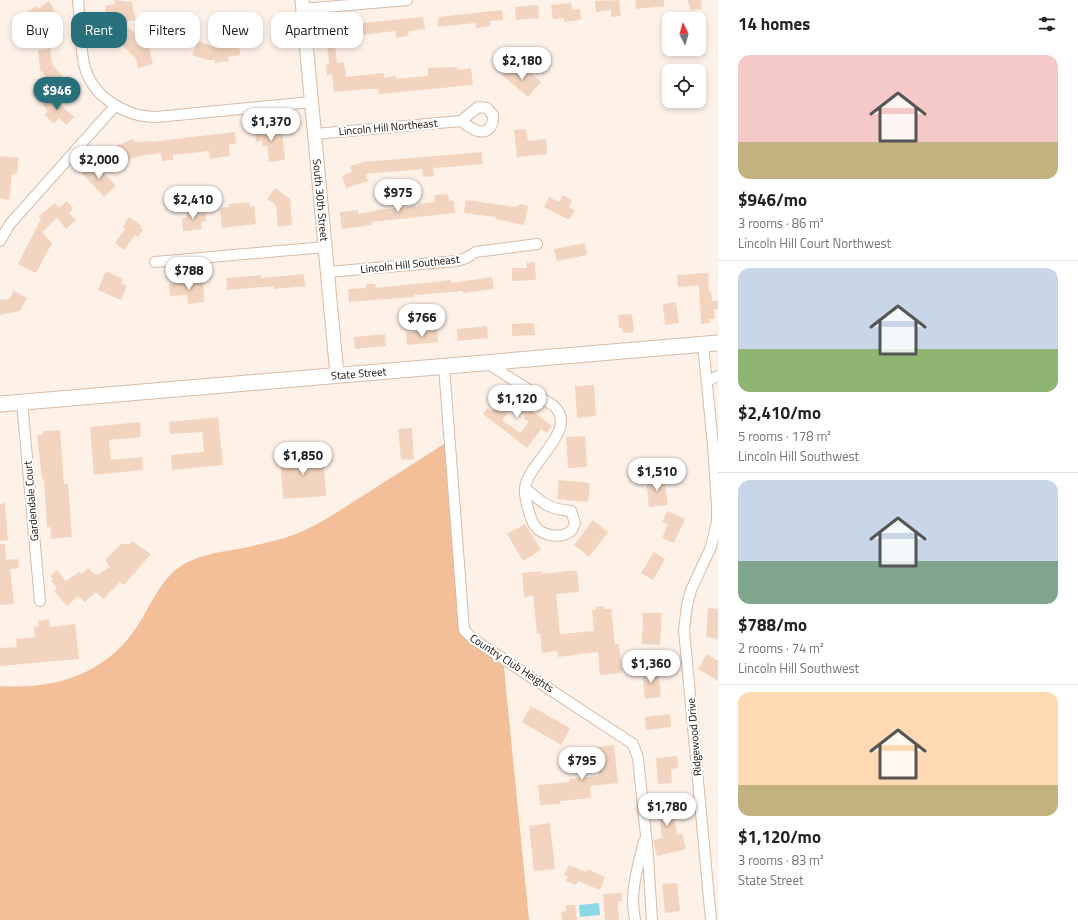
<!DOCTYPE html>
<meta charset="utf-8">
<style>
body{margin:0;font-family:"Titillium Web",sans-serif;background:#f6f6f6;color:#222;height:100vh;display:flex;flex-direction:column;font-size:15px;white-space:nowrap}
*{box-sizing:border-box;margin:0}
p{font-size:13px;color:#767676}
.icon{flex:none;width:22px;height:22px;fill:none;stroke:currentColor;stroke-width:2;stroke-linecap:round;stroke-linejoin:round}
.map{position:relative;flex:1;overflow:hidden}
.details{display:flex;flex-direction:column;background:#fff;width:360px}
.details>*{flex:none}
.banner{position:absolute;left:12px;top:12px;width:380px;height:36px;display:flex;gap:8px}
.needle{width:26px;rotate:354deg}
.controls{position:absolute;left:662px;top:12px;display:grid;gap:8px}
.controls a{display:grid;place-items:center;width:44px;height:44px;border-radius:8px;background:#fff;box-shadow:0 2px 6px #0003;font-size:20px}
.price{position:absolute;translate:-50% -34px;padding:0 9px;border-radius:14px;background:#fff;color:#222;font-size:13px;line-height:26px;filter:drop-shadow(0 1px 2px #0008)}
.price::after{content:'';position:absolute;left:50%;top:24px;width:12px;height:9px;margin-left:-6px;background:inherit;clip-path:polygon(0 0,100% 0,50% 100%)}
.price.selected{background:#28707c;color:#fff}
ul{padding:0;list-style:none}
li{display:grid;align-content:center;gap:8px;height:212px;padding:0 20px}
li+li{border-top:1px solid #e0e0e0}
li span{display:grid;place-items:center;height:124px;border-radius:12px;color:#555}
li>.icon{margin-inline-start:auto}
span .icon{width:72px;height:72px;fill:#fffc;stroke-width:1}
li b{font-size:17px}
h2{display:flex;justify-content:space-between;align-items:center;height:48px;padding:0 20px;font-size:17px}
.pill{padding:0 14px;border-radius:12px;background:#fff;box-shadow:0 2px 6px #0003;font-size:14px;line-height:36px}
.pill.selected{background:#28707c;color:#fff}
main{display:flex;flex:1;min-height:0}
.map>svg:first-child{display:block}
.green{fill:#f2bf99}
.water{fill:#8cd8e6}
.building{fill:#f3d5bf;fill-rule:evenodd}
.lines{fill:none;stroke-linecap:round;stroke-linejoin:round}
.minor-casing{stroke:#d8bba5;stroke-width:12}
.tertiary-casing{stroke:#d8bba5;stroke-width:15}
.secondary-casing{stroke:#d8bba5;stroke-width:17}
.minor{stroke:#fff;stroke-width:10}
.tertiary{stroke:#fff;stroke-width:13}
.secondary{stroke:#fff;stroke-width:15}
.labels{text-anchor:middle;stroke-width:4;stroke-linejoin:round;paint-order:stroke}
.street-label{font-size:11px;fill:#160c05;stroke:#fff}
</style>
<main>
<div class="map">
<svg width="718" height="920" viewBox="0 0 718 920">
<rect width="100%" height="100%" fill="#fef1e8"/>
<path class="green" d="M450 440 462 625 503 658 529 920H0V686C57 690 109 673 140 622 153 601 164 573 188 562 204 554 220 552 238 549 257 545 277 541 296 534 319 525 340 510 361 497 391 478 421 459 450 440Z"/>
<path class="water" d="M599 903 600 915 580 917 579 905Z"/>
<path class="building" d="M114 0 132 2 135 20 108 26 105 6 115 4Z
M619 0 621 16 611 17V10L596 12 595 1Z
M635 0H664V6L636 9Z
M687 0H701L702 9 691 10Z
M49 1 55 11 45 17 56 35 49 40 52 64 62 76 52 84 40 70 38 50 48 49 25 13 36 6 38 9Z
M571 3 572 10 580 9 581 20 564 22V18L553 19 551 5Z
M538 5 539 18 516 20 515 7Z
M502 10 503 20 490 21V26L476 28 475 23 438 27V17Z
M423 17 425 29 408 31V36L396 38 395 31 334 38 337 63 344 62 346 77 384 73V78L396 76V79L428 76V68L457 67 458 70 471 68 473 85 379 94 378 89H370L334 92 332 74 327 75 326 64H329L325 24 333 23V26Z
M125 24 149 48 153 64 138 68 136 59 113 36Z
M198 41 214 47 239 44 240 55 228 57 229 61 215 63V60H208L192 55Z
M510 66 523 77 528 71 541 82 528 97 502 75Z
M55 93 63 99 59 103 74 117 66 125 59 118 54 124 44 115 48 111 43 106Z
M270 125V129L274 128 275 132 282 131 285 160 269 162 267 146H262V141L256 142 254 126Z
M526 129 528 141 546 139 547 154 517 157 514 130Z
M235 132 236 144H229L230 156 210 159 209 151 173 155V160L162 161 161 153 140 156 116 163 112 147 133 139 135 142 150 141V142Z
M482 152 483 164 433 168 434 176 423 177 422 169 366 174 368 181 346 188 342 176 352 172 350 166 364 162Z
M0 156 19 158 17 174H12L9 200 0 198Z
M94 162 116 186 104 197 82 173Z
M275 188 290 199 292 225 278 227 276 205 267 199Z
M448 194 449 201 454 200 455 213 371 222 372 225 342 229 340 212 358 210V214L376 211V210L419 206V204L435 202 434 195Z
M563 195 572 200 569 207 575 210 569 220 544 207 549 197 559 202Z
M466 200 515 207 521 204 528 206 524 225 495 219 496 217 464 213Z
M67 201 73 209 69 213 76 220 66 229 57 218 42 232 52 243 36 273 18 264 41 219 39 216 55 203 59 208Z
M250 202V207L254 206 256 224 222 228 220 208 229 207V204Z
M199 208 200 213H205L206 221 201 222 202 229 183 231 182 218 187 217 186 209Z
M129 217 142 226 141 228 143 230 138 237 135 235 124 250 115 243 125 229 123 226Z
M585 243 587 255 557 261 554 249Z
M535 262 536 280 512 281V268H527L526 263Z
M106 271 123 279 121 283 127 286 121 300 98 290Z
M708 273 709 292H711L712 301H718V309H714L715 319H709L710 323 701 324 699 285 678 287 677 275Z
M304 274 305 286 274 289V286L227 290 226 278 261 275V278Z
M492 277 494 289 463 293V291L414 295V297L349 302 348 289 366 288V284H375L376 288 451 280V283Z
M203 281 204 302 188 304 187 295 170 296 169 284Z
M14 291 27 298 20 311 0 315V300L9 299Z
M676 302 679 323 665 325 663 304Z
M632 314 634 332 623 333 622 328H619L618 315Z
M534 323 535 335 512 336V324Z
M487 326 488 338 458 341 457 329Z
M437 330 438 342 407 345 406 333Z
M385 334 386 346 355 349 354 337Z
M594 385 596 416 577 418 575 386Z
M501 387 552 426 547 433 541 429 527 448 483 414 487 408 492 411 500 400 495 396ZM513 407 525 416 523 418 529 422 520 433 502 420Z
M218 417 223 465 172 470 171 455 204 452 202 432 170 434 169 422Z
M140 422 141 437 109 440 111 460 142 457 143 470 94 475 90 427Z
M412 428 414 459 401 460 398 429Z
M60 430 64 484H68L72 537 51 539 50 527H47L44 479H42L37 435 43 434V431Z
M585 436 587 467 568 468 566 437Z
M323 454 326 496 283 499 280 457Z
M664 476 668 505 649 507 646 478Z
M559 480 590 483 588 502 557 499Z
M5 503 8 540 0 541V504Z
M667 511 685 519 674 543 662 538 668 524 662 522Z
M593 520 608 532 589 557 574 545Z
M525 524 541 550 523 561 507 534Z
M132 541 151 554 124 585 120 582 103 599 96 592 85 602 78 596 67 606 54 591 57 588 51 581 53 579 50 576 57 570 66 581 79 572 82 574 88 568 94 574H99L110 567 105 560 121 544H130Z
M0 544H5L6 560 18 559 19 568 10 569 14 604 0 605Z
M654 552 665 559 653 580 641 573Z
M577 570 579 592 556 594 560 634 594 631 592 610H596L595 607 604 606V609H611L615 644H619L622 673 600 675 598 652 558 657 557 651 542 653 540 633 537 634 533 596 524 597 522 573 542 571V574Z
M708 608 718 609V639L706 637Z
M643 613H662L660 645 642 644Z
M49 619 50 627 75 624 79 659 0 666V648L17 647 16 639 35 637 34 627 39 626 38 621Z
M707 654 718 661V681L698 669Z
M658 669 661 697 645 699 642 670Z
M531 706 570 728 561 745 522 722Z
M670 714 671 727 646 730 645 717Z
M614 745 618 783 590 786 591 798 560 801 561 804 540 805 538 785 569 782V779L599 776 597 747Z
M677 756 678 768 671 769 672 783 658 784 656 758Z
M672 796 677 835 682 833 686 849 657 856 653 840 662 838 659 812 652 813 650 799Z
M550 823 555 869 534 871 529 826Z
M569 865 586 872 588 869 605 877 600 890 578 881 576 885 566 881 568 876 564 875Z
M677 883 680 911 665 913 662 884Z
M621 893 622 901H618L619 920H605L603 894Z
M566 905H575L577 920H562L561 912 566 911Z"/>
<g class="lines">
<g class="minor-casing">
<path id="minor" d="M78 0C80 21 80 44 84 64 91 96 125 117 156 117L312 102
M303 9 407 0
M478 107 487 108 493 115C494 124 489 134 478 131 472 130 466 124 461 121Z
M315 134 461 121
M0 241 10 224 115 106
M155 262 325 247
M328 272 457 261 466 258 476 252 537 244
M703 344 713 445 717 507V522L711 547 691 590 687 605 684 630 711 920
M487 363 554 406C579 430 529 461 525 488 524 495 530 520 535 526 542 536 561 539 571 531 573 530 574 525 575 523L571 511C548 509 542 503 525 488
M444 366 464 630 473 639 633 744 638 758 648 855 652 920
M707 381 718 376
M22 402 40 601
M635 920C629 891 638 868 644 841"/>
</g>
<g class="tertiary-casing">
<g id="tertiary">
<path id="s1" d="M302 0 337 375"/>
</g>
</g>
<g class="secondary-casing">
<g id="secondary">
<path id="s2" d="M0 404 718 343"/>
</g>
</g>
<use href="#minor" class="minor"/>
<use href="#tertiary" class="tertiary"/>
<use href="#secondary" class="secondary"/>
</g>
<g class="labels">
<g class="street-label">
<text transform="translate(388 127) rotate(-5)" y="4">Lincoln Hill Northeast</text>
<text dy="4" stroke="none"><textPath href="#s1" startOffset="201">South 30th Street</textPath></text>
<text transform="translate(410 264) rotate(-6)" y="4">Lincoln Hill Southeast</text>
<text dy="4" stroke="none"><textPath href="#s2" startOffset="360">State Street</textPath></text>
<text transform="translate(31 501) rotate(-95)" y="4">Gardendale Court</text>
<text transform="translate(512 663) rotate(33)" y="4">Country Club Heights</text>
<text transform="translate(694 737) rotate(-95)" y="4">Ridgewood Drive</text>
</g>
</g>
</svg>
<div class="controls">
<a><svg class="needle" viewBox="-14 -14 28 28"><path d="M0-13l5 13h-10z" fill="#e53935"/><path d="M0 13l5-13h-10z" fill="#767676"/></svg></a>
<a><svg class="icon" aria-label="locate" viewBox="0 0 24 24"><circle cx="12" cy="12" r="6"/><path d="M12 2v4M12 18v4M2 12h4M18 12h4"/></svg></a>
</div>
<b class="price" style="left:522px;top:81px">$2,180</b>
<b class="price selected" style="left:57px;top:111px">$946</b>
<b class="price" style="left:271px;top:142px">$1,370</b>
<b class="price" style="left:99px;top:180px">$2,000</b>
<b class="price" style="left:398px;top:213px">$975</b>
<b class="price" style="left:193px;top:220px">$2,410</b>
<b class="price" style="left:189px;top:291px">$788</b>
<b class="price" style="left:422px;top:338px">$766</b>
<b class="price" style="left:517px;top:419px">$1,120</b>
<b class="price" style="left:303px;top:476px">$1,850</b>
<b class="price" style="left:657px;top:492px">$1,510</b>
<b class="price" style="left:651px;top:684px">$1,360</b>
<b class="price" style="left:582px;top:781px">$795</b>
<b class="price" style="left:667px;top:827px">$1,780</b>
<div class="banner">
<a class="pill">Buy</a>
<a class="pill selected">Rent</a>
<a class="pill">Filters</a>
<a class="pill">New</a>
<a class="pill">Apartment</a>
</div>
</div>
<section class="details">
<h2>14 homes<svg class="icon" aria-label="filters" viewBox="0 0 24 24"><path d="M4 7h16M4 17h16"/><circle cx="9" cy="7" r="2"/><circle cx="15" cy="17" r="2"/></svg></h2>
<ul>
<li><span style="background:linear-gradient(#f6c9c9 70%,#c2b280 0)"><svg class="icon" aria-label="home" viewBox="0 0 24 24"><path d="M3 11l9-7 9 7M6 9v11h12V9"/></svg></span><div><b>$946/mo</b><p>3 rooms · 86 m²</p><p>Lincoln Hill Court Northwest</p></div></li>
<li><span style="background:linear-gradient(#c9d6e8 65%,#8fb573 0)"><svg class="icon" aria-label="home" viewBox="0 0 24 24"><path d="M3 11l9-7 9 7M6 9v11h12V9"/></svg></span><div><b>$2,410/mo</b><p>5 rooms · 178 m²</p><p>Lincoln Hill Southwest</p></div></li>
<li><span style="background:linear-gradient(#c9d6e8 65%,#7fa58c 0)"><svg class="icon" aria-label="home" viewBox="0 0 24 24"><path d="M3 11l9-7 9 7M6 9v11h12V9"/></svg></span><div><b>$788/mo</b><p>2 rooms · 74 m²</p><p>Lincoln Hill Southwest</p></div></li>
<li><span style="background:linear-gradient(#ffd9b3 75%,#c2b280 0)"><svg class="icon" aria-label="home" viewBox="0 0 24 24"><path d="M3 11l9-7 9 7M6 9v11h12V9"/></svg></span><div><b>$1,120/mo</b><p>3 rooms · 83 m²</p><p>State Street</p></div></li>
</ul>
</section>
</main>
